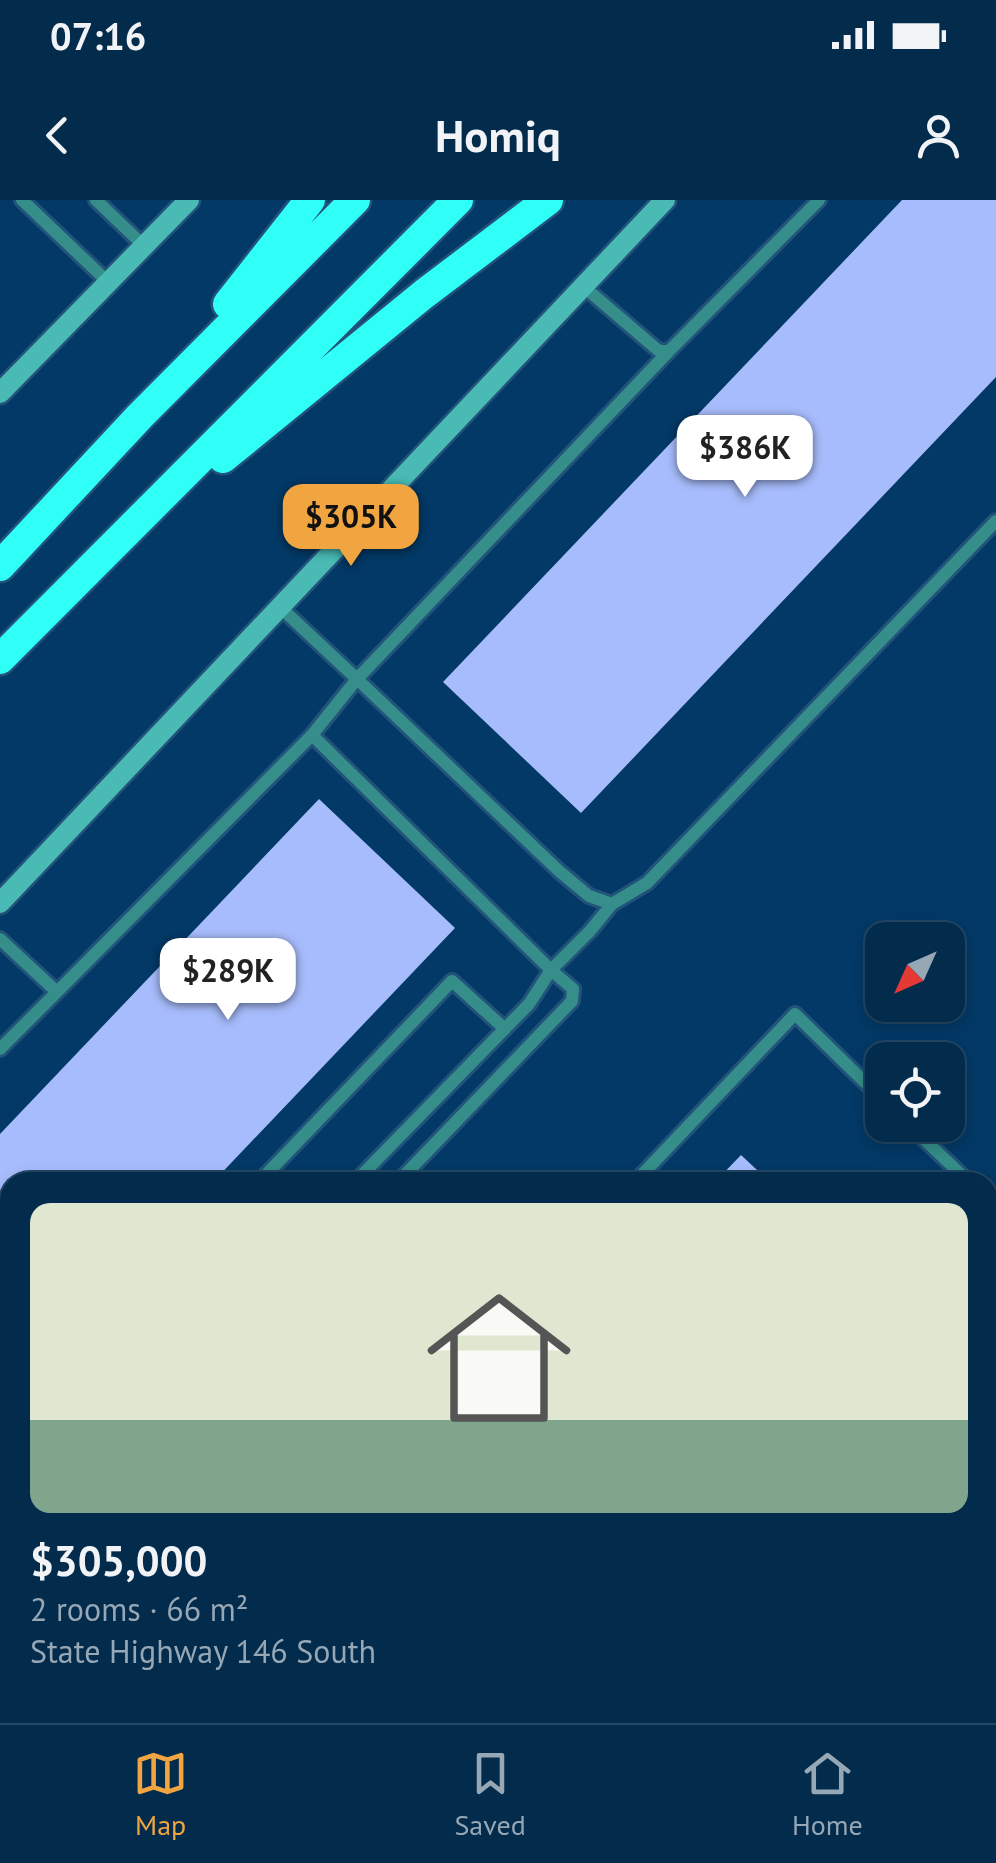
<!DOCTYPE html>
<meta charset="utf-8">
<style>
body{margin:0;font-family:"PT Sans",sans-serif;background:#0c3353;color:#f1f3f6;height:100vh;display:flex;flex-direction:column;font-size:38px;white-space:nowrap}
*{box-sizing:border-box;margin:0}
p{font-size:32px;color:#96a7b5}
.icon{flex:none;width:55px;height:55px;fill:none;stroke:currentColor;stroke-width:2;stroke-linecap:round;stroke-linejoin:round}
.map{position:relative;flex:1;overflow:hidden}
.sheet{position:absolute;left:0px;top:972px;width:998px;height:552px;display:flex;flex-direction:column;background:#022b4c;border-radius:30px 30px 0 0;box-shadow:0 5px 15px #0003,0 0 0 2px #234764}
.sheet>*{flex:none}
.needle{width:65px;rotate:225deg}
.controls{position:absolute;left:865px;top:722px;display:grid;gap:20px}
.controls a{display:grid;place-items:center;width:100px;height:100px;border-radius:20px;background:#022b4c;box-shadow:0 5px 15px #0003,0 0 0 2px #234764;font-size:50px}
.price{position:absolute;translate:-50% -85px;padding:0 22px;border-radius:20px;background:#fff;color:#222;font-size:32px;line-height:65px;filter:drop-shadow(0 2px 5px #0008)}
.price::after{content:'';position:absolute;left:50%;top:60px;width:30px;height:22px;margin-left:-15px;background:inherit;clip-path:polygon(0 0,100% 0,50% 100%)}
.price.active{background:#f1a540;color:#111}
ul{padding:0;list-style:none}
li{display:grid;align-content:center;gap:20px;height:530px;padding:0 30px}
li span{display:grid;place-items:center;height:310px;border-radius:20px;color:#555}
li>.icon{margin-inline-start:auto}
span .icon{width:180px;height:180px;fill:#fffc;stroke-width:1}
li b{font-size:42px}
.status{display:flex;justify-content:space-between;align-items:center;height:70px;padding:0 50px;background:#022b4c;direction:ltr}
.status svg{height:28px;fill:currentColor}
header{display:flex;justify-content:space-between;align-items:center;height:130px;padding:0 30px;background:#022b4c;font-size:45px;font-weight:600}
.tab-bar{display:flex;justify-content:space-around;align-items:center;height:140px;border-top:2px solid #234764;background:#022b4c;font-size:28px;color:#96a7b5}
.tab-bar a{display:grid;justify-items:center;gap:5px}
.tab-bar .active{color:#f1a540}
.map>svg:first-child{display:block}
.building{fill:#a7bcfc}
.lines{fill:none;stroke-linecap:round;stroke-linejoin:round}
.lane-casing{stroke:#23537b;stroke-width:18}
.street-casing{stroke:#23537b;stroke-width:25}
.secondary-casing{stroke:#23537b;stroke-width:25}
.highway-casing{stroke:#23537b;stroke-width:35}
.lane{stroke:#358e89;stroke-width:12}
.street{stroke:#358e89;stroke-width:20}
.secondary{stroke:#49bab4;stroke-width:20}
.highway{stroke:#2ffff6;stroke-width:30}
</style>
<div class="status"><b>07:16</b><svg viewBox="0 0 49 12"><path d="M0 12V9h3v3zM5 12V6h3v6zM10 12V3h3v9zM15 12V0h3v12zM26 1h20v11H26zM47 4h2v5h-2z"/></svg></div>
<header><svg class="icon" aria-label="back" viewBox="0 0 24 24"><path d="M15 5l-7 7 7 7"/></svg>Homiq<svg class="icon" aria-label="person" viewBox="0 0 24 24"><circle cx="12" cy="8" r="4"/><path d="M4 21q1-7 8-7t8 7"/></svg></header>
<div class="map">
<svg width="996" height="1523" viewBox="0 0 996 1523">
<rect width="100%" height="100%" fill="#033966"/>
<path class="building" d="M902 0H996V177L581 613 443 482Z
M319 599 455 728 213 982H10V1144L0 1135V934Z
M741 955 770 982H715Z
M988 1191 996 1199V1523H546L538 1515H988Z"/>
<g class="lines">
<g class="lane-casing">
<path id="lane" d="M22 0 108 82
M96 0 144 46
M583 86 659 151H669L819 0
M669 151 357 479 559 671 589 696 612 704 647 683 996 321
M280 407 357 479 312 535 551 770 529 804 355 982
M0 739 57 792 0 849
M57 792 312 535
M909 925 969 982
M259 982 452 781 505 829
M398 982 572 801 573 789 551 770 590 731 612 704
M635 982 795 814 882 899
M988 1000 996 1009
M0 1238 10 1248
M373 1515 381 1523
M121 1523 129 1515
M348 1523 356 1515"/>
</g>
<g class="street-casing">
<path id="street" d="M0 1350 10 1360
M171 1515 180 1523"/>
</g>
<g class="secondary-casing">
<path id="secondary" d="M0 193 189 0
M0 703 665 0"/>
</g>
<g class="highway-casing">
<path id="highway" d="M228 104 310 0
M223 258 424 94 548 0
M0 366 140 216 355 0
M0 459 458 0"/>
</g>
<use href="#lane" class="lane"/>
<use href="#street" class="street"/>
<use href="#secondary" class="secondary"/>
<use href="#highway" class="highway"/>
</g>
</svg>
<div class="controls">
<a><svg class="needle" viewBox="-14 -14 28 28"><path d="M0-13l5 13h-10z" fill="#e53935"/><path d="M0 13l5-13h-10z" fill="#96a7b5"/></svg></a>
<a><svg class="icon" aria-label="locate" viewBox="0 0 24 24"><circle cx="12" cy="12" r="6"/><path d="M12 2v4M12 18v4M2 12h4M18 12h4"/></svg></a>
</div>
<b class="price" style="left:745px;top:300px">$386K</b>
<b class="price active" style="left:351px;top:369px">$305K</b>
<b class="price" style="left:228px;top:823px">$289K</b>
<section class="sheet">
<ul>
<li><span style="background:linear-gradient(#dfe7d0 70%,#7fa58c 0)"><svg class="icon" aria-label="home" viewBox="0 0 24 24"><path d="M3 11l9-7 9 7M6 9v11h12V9"/></svg></span><div><b>$305,000</b><p>2 rooms · 66 m²</p><p>State Highway 146 South</p></div></li>
</ul>
</section>
</div>
<nav class="tab-bar">
<a class="active"><svg class="icon" aria-label="map" viewBox="0 0 24 24"><path d="M3 6l6-2 6 2 6-2v14l-6 2-6-2-6 2zM9 4v14M15 6v14"/></svg>Map</a>
<a><svg class="icon" aria-label="saved" viewBox="0 0 24 24"><path d="M7 4h10v16l-5-4-5 4z"/></svg>Saved</a>
<a><svg class="icon" aria-label="home" viewBox="0 0 24 24"><path d="M3 11l9-7 9 7M6 9v11h12V9"/></svg>Home</a>
</nav>
